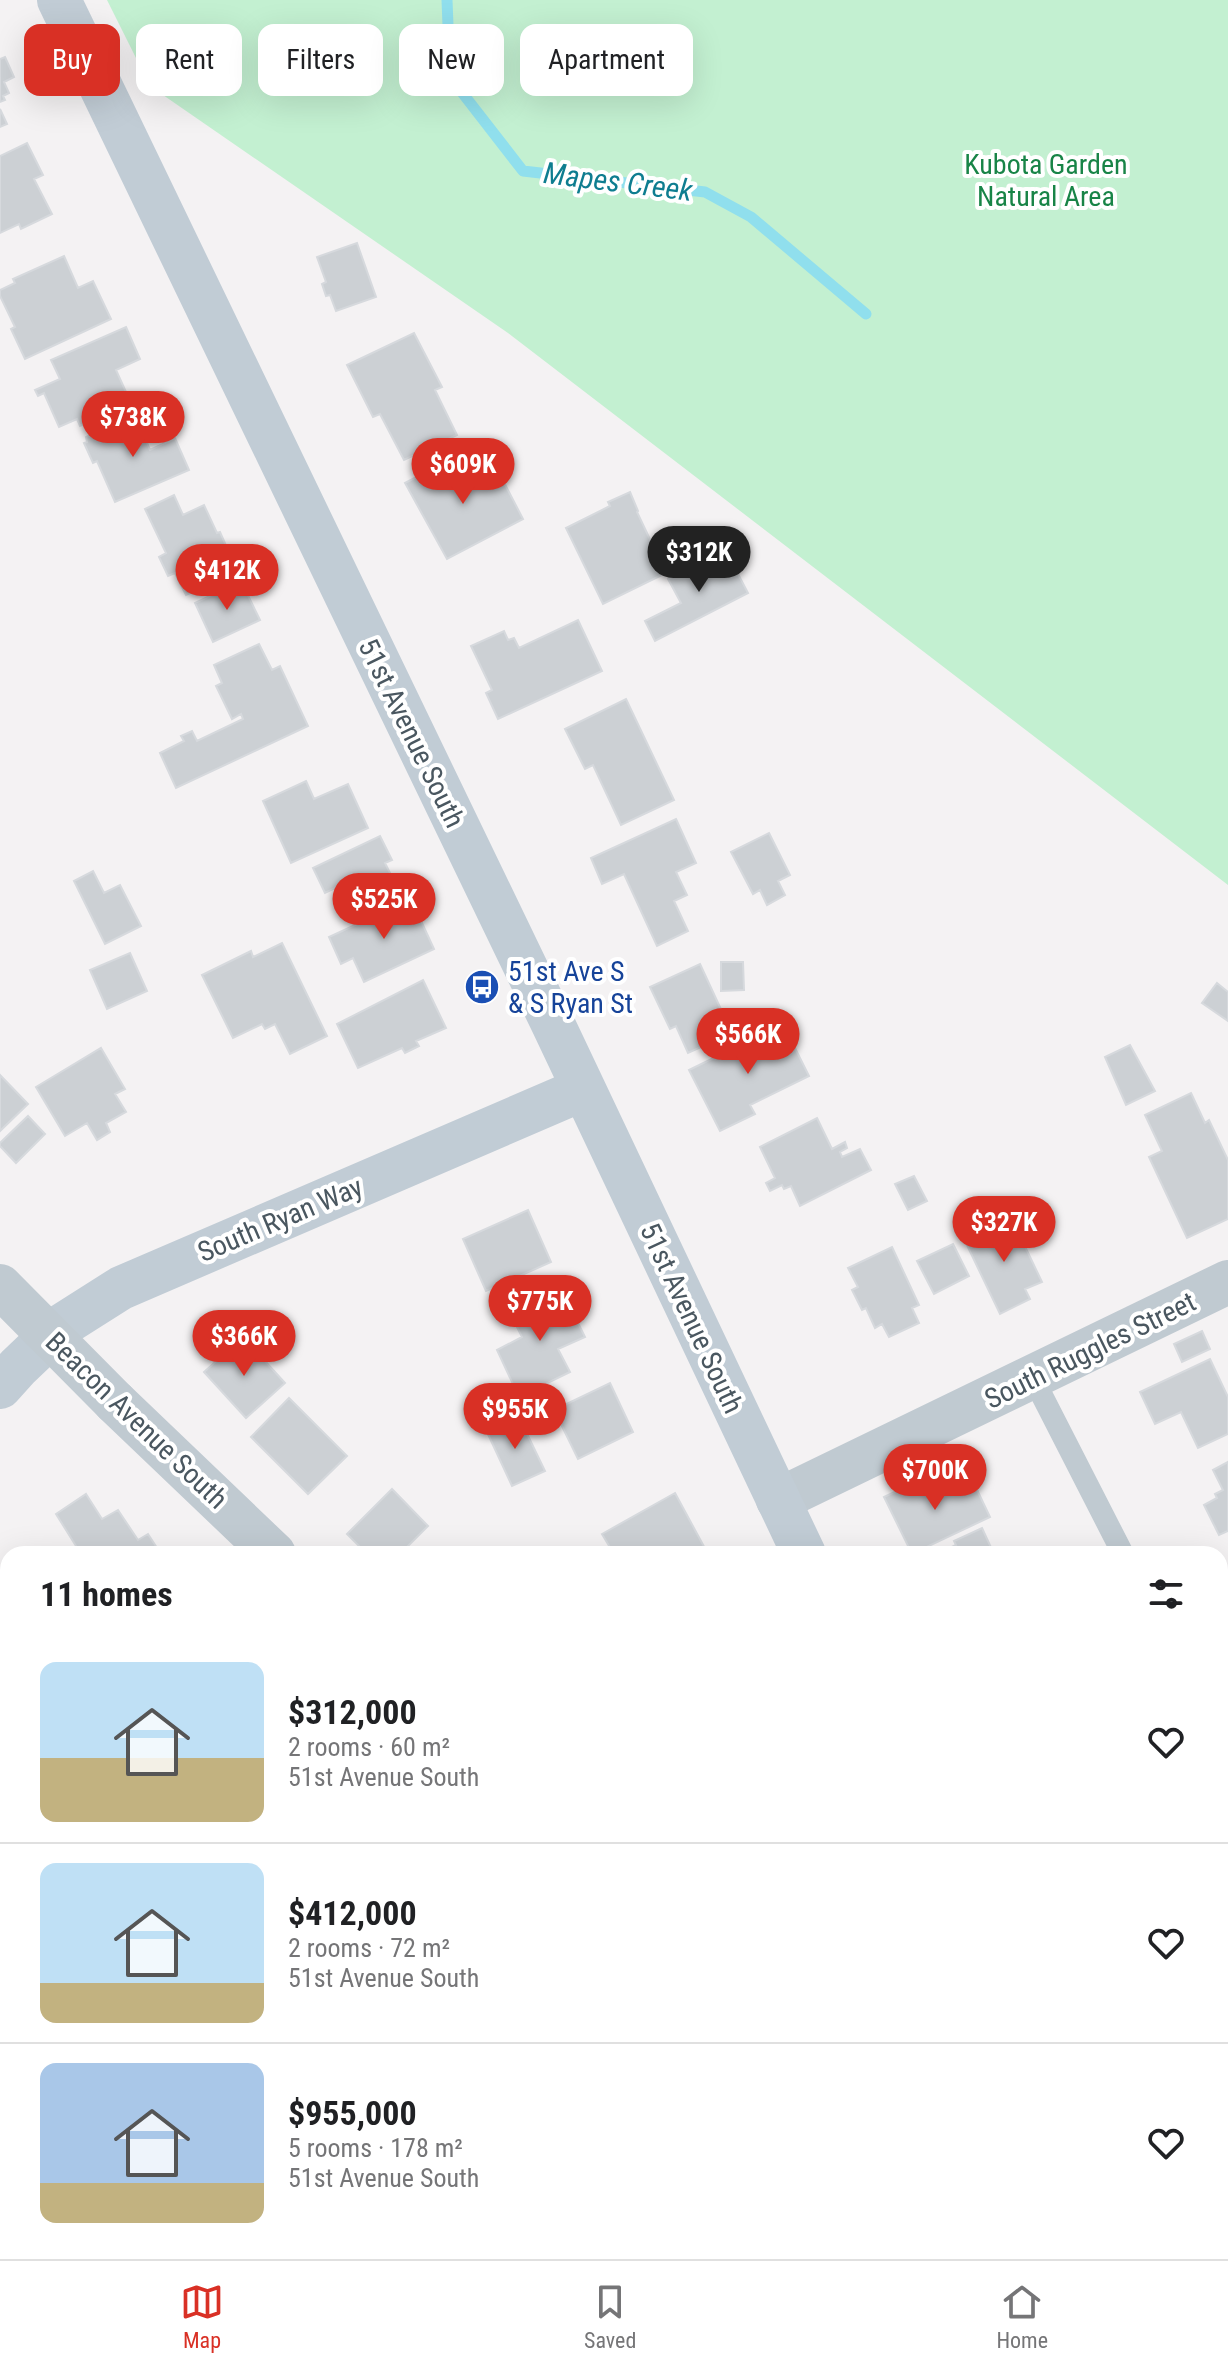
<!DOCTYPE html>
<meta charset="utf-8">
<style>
body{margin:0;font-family:"Roboto Condensed",sans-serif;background:#f2f2f2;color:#202124;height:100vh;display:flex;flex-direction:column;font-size:30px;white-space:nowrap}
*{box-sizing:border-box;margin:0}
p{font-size:26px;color:#757577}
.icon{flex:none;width:44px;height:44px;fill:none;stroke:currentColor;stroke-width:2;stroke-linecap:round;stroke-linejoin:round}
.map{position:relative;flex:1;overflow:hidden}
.sheet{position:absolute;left:0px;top:1546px;width:1228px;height:714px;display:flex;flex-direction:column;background:#fff;border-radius:24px 24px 0 0;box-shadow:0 8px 32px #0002}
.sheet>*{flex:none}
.top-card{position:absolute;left:24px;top:24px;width:800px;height:72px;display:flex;gap:16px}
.price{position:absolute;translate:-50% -68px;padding:0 18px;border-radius:28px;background:#d93025;color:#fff;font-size:26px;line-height:52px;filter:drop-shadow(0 2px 4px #0008)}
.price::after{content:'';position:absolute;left:50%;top:48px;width:24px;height:18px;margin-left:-12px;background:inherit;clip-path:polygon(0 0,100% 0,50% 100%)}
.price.current{background:#222;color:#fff}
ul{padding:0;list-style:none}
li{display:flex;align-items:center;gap:24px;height:200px;padding:0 40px}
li+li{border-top:2px solid #e0e0e0}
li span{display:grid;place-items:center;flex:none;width:224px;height:160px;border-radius:16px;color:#555}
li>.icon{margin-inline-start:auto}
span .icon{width:96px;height:96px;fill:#fffc;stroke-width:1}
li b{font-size:34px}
h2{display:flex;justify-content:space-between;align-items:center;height:96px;padding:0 40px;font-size:34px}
.pill{padding:0 28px;border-radius:16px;background:#fff;box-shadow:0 8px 32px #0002;font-size:28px;line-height:72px}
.pill.current{background:#d93025;color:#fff}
.tab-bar{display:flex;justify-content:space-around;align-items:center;height:112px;border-top:2px solid #e0e0e0;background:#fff;font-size:22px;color:#757577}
.tab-bar a{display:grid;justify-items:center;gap:4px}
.tab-bar .current{color:#d93025}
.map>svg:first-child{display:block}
.green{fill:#c3f0d1}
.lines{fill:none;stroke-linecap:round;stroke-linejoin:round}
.stream{stroke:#90dfed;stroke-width:11}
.building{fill:#ccd0d4;stroke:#d6d9dd;stroke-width:2}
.lane{stroke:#c0cad1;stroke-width:22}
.street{stroke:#c0cad1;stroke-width:44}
.secondary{stroke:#c1ccd5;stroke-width:44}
.street-bridge{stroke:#c0cad1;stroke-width:44}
.labels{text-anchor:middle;stroke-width:8;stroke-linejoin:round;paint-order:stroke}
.park-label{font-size:28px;fill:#188447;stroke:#fff}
.street-label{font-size:28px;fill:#4a5760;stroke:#fff}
.transit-label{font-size:28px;fill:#164399;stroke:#fff;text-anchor:start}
.water-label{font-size:30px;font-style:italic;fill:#0e7d90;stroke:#fff}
</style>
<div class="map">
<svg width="1228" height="2259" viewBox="0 0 1228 2259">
<rect width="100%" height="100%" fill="#f4f2f3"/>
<path class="green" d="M107 0H1228V885L508 333 150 86Z"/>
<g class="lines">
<path class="stream" d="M447 0 450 77 523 171 705 192 751 217 866 314"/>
</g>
<path class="building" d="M5 57 14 77 4 82 9 93 3 96 5 100 0 102V59Z
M0 109 7 124 0 127Z
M27 143 43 175 34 179 52 214 21 229 19 224 0 233V156Z
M357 243 376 297 336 311 330 295 326 296 322 284 326 282 317 257Z
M64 256 78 288 93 281 111 319 25 359 11 329 15 327 0 296V290L15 283 13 279Z
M126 327 140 359 116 370 131 403 80 426 77 419 59 427 44 393 38 396 35 390 60 379 51 360Z
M414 333 442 387 435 390 457 435 404 460 380 414 373 417 347 365Z
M136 415 150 450 175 438 189 470 115 502 97 461 93 463 84 443 87 442 86 437Z
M463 459 474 481 497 469 523 519 447 559 405 483 443 463 446 468Z
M630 492 638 511 637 512 666 573 603 604 566 528 610 506 608 502Z
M174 495 183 515 204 505 217 533 220 532 228 550 217 555 223 566 217 569 221 579 186 595 175 573 168 576 159 557 166 553 145 509Z
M725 549 748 593 655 641 645 621 681 603 668 579Z
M241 581 260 620 213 642 195 603Z
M578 620 602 671 498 719 486 693 492 690 471 646 504 631 508 640 514 638 519 648Z
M259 644 272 670 280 666 308 726 176 788 160 753 184 741 181 736 192 731 197 741 243 719 241 714 232 719 216 686 222 683 214 665Z
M626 699 674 800 621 825 593 765 585 769 565 729Z
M306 781 314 799 348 784 368 828 291 863 263 801Z
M676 819 696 863 676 872 687 895 674 901 688 931 657 946 624 874 602 884 591 858Z
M769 833 790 875 778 881 785 895 767 905 760 890 753 894 731 852Z
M380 836 392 860 385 863 396 885 368 898 358 877 325 893 313 868Z
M93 871 104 893 120 885 141 926 105 944 74 881Z
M411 899 434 949 364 982 353 958 341 964 329 937Z
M282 943 327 1036 290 1054 275 1024 265 1029 262 1024 233 1038 202 975 251 951 253 957Z
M130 953 147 991 107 1009 90 970Z
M721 962H743L744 990 721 991Z
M700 964 732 1033 688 1053 676 1026 670 1029 650 987Z
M423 980 446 1028 416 1041 419 1046 405 1053 402 1048 358 1068 337 1024Z
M1217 983 1228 992V1021L1202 1003Z
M783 1024 809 1076 750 1105 755 1114 720 1131 689 1070Z
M1130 1045 1155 1091 1126 1105 1105 1057Z
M101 1048 125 1089 115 1094 126 1112 106 1123 110 1132 97 1140 87 1123 65 1136 36 1087Z
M0 1075 28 1104 0 1131Z
M1191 1093 1205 1123 1209 1120 1228 1160V1219L1187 1238 1149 1157 1162 1151 1145 1115Z
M28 1116 45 1134 16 1163 0 1146V1143Z
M817 1118 832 1149 845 1142 847 1148 840 1152 842 1157 860 1149 871 1170 800 1206 791 1186 784 1189 782 1185 770 1191 766 1183 775 1178 760 1147Z
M914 1176 927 1201 908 1210 895 1184Z
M528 1210 551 1262 486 1291 463 1239Z
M1011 1217 1042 1282 1025 1289 1030 1299 1000 1314 964 1239Z
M953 1244 969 1276 934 1294 917 1261Z
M892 1247 919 1305 912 1308 919 1323 889 1337 882 1324 875 1328 866 1308 862 1310 852 1290 858 1287 848 1268Z
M561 1289 585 1337 558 1349 570 1372 519 1397 497 1350 522 1337 510 1313Z
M1202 1331 1210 1349 1182 1362 1174 1344Z
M243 1337 285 1383 246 1418 204 1372Z
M1210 1359 1228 1397V1434L1198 1448 1181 1412 1155 1424 1140 1392Z
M610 1383 633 1432 578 1459 554 1410Z
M289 1398 347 1456 308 1494 251 1437Z
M518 1415 545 1471 512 1486 486 1430Z
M1228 1462V1531L1219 1535 1204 1505 1217 1498 1215 1494 1223 1490 1213 1470Z
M928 1476 936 1494 971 1477 990 1517 912 1554 884 1497Z
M392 1489 428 1526 400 1554H367L347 1534Z
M675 1493 708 1554H614L602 1534Z
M86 1494 102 1519 118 1510 138 1540 148 1534 161 1554H81L56 1514Z
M982 1528 994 1554H937L956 1545 954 1541Z
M1228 1893V1950L1220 1954V1898Z
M905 2252H958L959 2255 965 2252H1018L1022 2259H900L898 2255Z"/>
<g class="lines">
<path class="lane" d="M1033 1378 1123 1554"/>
<path class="street" d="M115 1402 274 1554
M778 1500 1228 1282
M852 2252 857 2259"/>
<path class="secondary" d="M59 0 553 1024 804 1554
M0 1387 18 1367 61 1326 121 1288 583 1089
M1133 2252 1136 2259"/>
<path class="street-bridge" d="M0 1286 115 1402"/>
</g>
<defs>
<g id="bus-disc" transform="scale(1.8)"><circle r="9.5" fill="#1a4fb4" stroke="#fff"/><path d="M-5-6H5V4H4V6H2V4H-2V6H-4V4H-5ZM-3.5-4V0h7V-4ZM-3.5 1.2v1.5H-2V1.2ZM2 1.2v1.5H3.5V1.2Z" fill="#fff"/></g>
</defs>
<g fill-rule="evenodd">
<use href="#bus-disc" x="482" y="987"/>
</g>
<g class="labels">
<g class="park-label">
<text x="1046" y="174">Kubota Garden<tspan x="1046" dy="32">Natural Area</tspan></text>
</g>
<g class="street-label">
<text transform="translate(412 733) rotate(64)" y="10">51st Avenue South</text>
<text transform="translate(280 1219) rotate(-23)" y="10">South Ryan Way</text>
<text transform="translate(692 1318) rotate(65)" y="10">51st Avenue South</text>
<text transform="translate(1090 1350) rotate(-26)" y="10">South Ruggles Street</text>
<text transform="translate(137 1420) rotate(44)" y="10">Beacon Avenue South</text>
</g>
<g class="transit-label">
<text x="508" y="981">51st Ave S<tspan x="508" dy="32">&amp; S Ryan St</tspan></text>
</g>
<g class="water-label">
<text transform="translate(618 182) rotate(7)" y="10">Mapes Creek</text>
</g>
</g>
</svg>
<b class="price" style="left:133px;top:459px">$738K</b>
<b class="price" style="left:463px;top:506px">$609K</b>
<b class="price current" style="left:699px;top:594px">$312K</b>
<b class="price" style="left:227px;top:612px">$412K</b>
<b class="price" style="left:384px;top:941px">$525K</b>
<b class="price" style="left:748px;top:1076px">$566K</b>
<b class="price" style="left:1004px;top:1264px">$327K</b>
<b class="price" style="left:540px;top:1343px">$775K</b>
<b class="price" style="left:244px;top:1378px">$366K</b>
<b class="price" style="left:515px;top:1451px">$955K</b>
<b class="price" style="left:935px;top:1512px">$700K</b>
<div class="top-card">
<a class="pill current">Buy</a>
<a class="pill">Rent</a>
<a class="pill">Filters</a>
<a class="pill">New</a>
<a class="pill">Apartment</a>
</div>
<section class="sheet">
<h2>11 homes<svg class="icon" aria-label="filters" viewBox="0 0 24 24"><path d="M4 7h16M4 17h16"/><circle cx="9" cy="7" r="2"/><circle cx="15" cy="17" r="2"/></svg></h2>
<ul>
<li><span style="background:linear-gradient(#bfe0f5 60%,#c2b280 0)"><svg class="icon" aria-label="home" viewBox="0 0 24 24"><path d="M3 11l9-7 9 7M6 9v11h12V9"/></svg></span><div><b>$312,000</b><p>2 rooms · 60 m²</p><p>51st Avenue South</p></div><svg class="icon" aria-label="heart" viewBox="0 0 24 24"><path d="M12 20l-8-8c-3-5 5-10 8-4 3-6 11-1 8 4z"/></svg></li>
<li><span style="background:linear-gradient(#bfe0f5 75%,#c2b280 0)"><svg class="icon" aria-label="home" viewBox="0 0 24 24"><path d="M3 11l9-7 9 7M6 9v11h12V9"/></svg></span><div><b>$412,000</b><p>2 rooms · 72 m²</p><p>51st Avenue South</p></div><svg class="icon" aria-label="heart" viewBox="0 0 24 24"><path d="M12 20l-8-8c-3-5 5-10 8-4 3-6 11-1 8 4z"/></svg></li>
<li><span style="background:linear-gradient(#a9c7e8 75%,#c2b280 0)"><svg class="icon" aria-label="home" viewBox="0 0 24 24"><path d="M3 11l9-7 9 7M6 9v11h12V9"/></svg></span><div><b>$955,000</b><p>5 rooms · 178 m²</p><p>51st Avenue South</p></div><svg class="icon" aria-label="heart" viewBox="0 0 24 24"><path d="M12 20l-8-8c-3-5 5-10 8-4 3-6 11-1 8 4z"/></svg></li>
</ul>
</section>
</div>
<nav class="tab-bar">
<a class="current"><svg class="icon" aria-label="map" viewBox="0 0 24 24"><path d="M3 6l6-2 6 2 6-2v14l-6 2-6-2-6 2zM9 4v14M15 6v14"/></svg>Map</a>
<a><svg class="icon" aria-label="saved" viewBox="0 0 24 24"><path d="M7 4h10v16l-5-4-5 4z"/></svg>Saved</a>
<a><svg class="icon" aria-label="home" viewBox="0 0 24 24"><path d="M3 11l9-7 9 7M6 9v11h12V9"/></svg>Home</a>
</nav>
